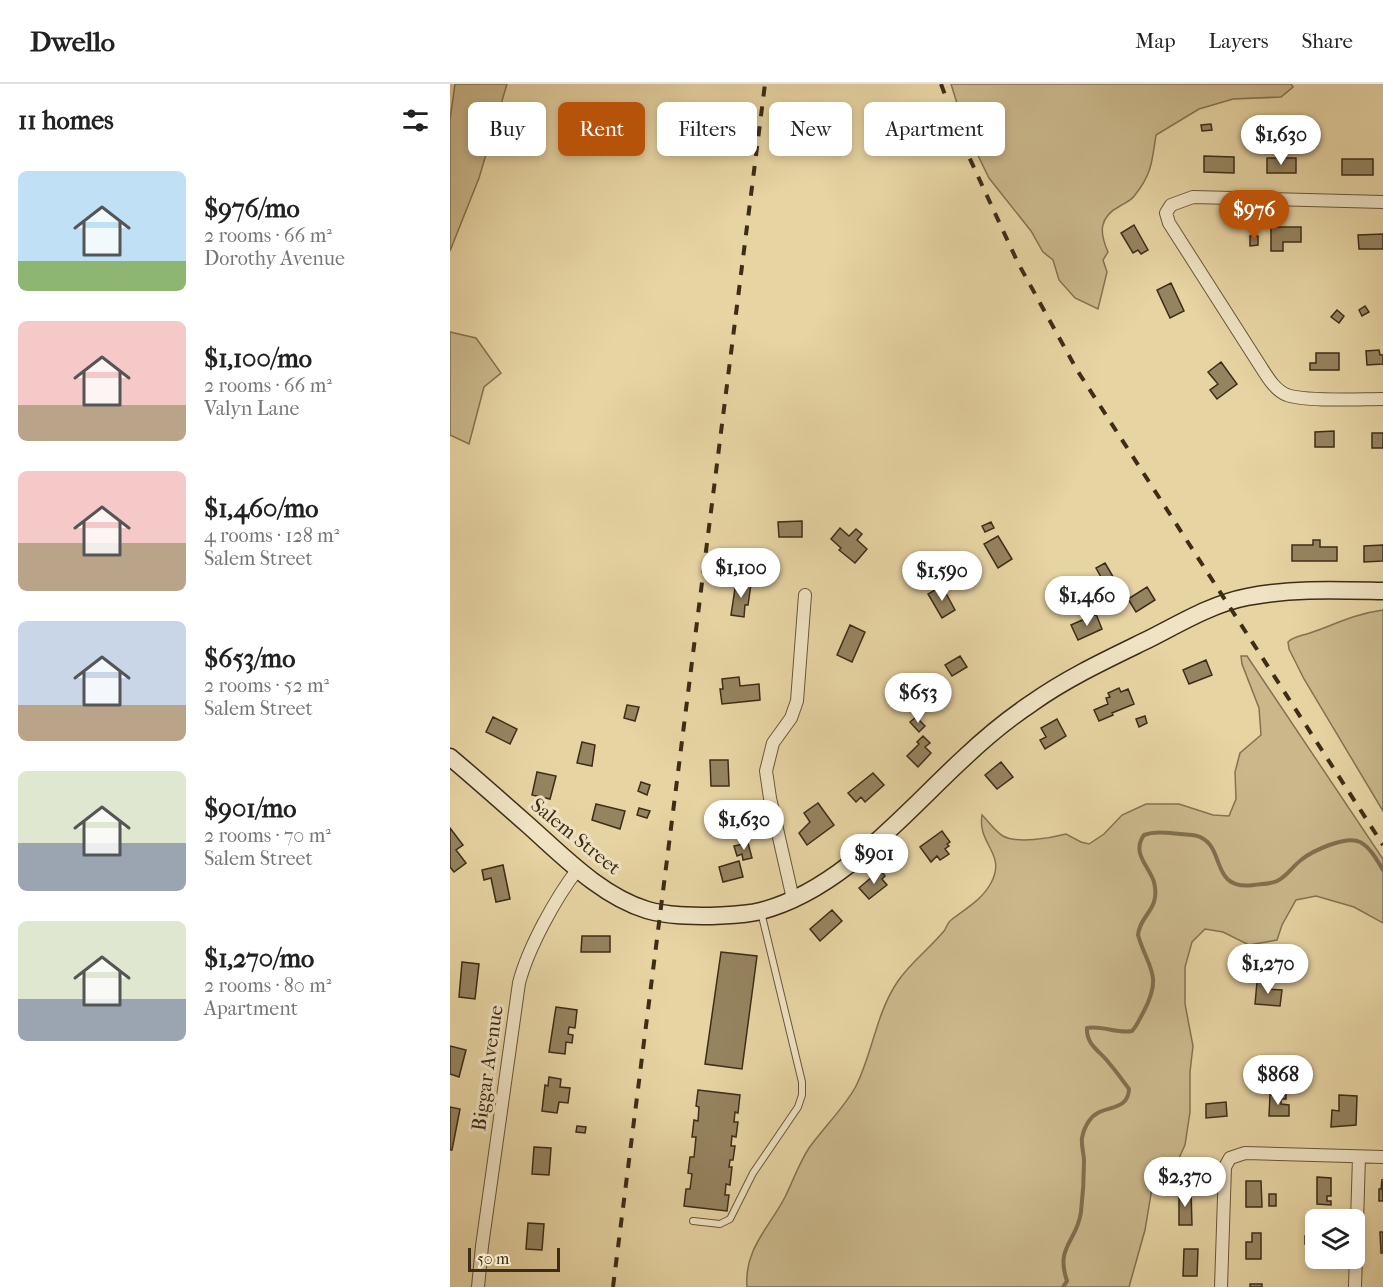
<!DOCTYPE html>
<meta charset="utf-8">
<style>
body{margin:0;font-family:"IM FELL French Canon",serif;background:#f2f2f2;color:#222;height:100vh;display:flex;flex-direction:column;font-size:22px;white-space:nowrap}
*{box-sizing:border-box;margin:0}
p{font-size:20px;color:#767676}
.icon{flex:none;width:33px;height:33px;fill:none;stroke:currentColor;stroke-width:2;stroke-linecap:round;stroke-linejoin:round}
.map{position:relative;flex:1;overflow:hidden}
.sheet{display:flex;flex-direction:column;background:#fff;width:450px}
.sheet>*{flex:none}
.hud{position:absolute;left:18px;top:18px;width:570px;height:54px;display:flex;gap:12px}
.buttons{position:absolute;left:855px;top:1125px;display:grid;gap:12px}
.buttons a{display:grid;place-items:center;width:60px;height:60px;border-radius:9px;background:#fff;box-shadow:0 3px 9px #0003;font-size:30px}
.scale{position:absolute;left:18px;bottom:15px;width:92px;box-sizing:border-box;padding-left:6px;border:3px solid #3c2d17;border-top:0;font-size:16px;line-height:21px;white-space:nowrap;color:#3c2d17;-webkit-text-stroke:4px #efe3c3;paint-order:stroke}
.price{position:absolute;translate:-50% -51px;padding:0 14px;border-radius:21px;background:#fff;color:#222;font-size:20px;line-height:39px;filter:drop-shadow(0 2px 3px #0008)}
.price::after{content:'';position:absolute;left:50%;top:36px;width:18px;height:14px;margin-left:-9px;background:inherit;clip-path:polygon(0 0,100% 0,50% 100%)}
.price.current{background:#b45309;color:#fff}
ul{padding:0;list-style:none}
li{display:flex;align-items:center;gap:18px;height:150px;padding:0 18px}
li span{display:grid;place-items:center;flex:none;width:168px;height:120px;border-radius:9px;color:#555}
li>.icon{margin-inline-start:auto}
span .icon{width:72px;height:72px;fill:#fffc;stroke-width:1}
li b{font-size:26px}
h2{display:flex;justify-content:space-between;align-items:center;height:72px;padding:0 18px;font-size:26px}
.chip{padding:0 21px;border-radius:9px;background:#fff;box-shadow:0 3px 9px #0003;font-size:21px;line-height:54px}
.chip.current{background:#b45309;color:#fff}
header{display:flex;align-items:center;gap:36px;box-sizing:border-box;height:84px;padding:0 30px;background:#fff;border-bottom:2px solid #e0e0e0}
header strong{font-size:28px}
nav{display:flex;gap:33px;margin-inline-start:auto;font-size:21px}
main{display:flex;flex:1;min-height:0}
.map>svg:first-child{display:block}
.green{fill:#cab88b;stroke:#837251;stroke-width:1.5}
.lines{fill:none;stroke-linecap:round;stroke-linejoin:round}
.stream{stroke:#806f4e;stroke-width:4}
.building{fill:#958460;stroke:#3c2d17;stroke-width:1.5}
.lane-casing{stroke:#67573a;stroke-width:8}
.street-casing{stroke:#67573a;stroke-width:14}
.secondary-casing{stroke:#3c2d17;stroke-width:19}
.lane{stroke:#efe3c3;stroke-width:6}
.street{stroke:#efe3c3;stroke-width:12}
.secondary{stroke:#efe3c3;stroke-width:16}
.rail{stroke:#3c2d17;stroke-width:4;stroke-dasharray:10 10;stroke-linecap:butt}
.labels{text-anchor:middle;stroke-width:6;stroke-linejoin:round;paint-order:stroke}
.street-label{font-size:20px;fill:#3c2d17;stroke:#efe3c3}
</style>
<header>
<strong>Dwello</strong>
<nav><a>Map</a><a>Layers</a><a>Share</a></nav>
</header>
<main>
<section class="sheet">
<h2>11 homes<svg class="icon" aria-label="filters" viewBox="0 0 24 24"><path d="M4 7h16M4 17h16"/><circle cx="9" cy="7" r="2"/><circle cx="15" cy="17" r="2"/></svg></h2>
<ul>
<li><span style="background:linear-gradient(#bfe0f5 75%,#8fb573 0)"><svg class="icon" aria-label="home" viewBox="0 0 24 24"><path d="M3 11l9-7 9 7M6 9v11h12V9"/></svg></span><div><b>$976/mo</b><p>2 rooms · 66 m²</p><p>Dorothy Avenue</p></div></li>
<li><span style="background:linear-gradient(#f6c9c9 70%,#b9a48a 0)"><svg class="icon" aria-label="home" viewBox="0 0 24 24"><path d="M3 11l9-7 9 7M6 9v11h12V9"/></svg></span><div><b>$1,100/mo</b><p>2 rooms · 66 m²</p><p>Valyn Lane</p></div></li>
<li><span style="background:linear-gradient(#f6c9c9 60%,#b9a48a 0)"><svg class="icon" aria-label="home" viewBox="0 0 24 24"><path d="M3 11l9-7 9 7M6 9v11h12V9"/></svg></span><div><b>$1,460/mo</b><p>4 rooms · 128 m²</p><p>Salem Street</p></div></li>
<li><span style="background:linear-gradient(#c9d6e8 70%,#b9a48a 0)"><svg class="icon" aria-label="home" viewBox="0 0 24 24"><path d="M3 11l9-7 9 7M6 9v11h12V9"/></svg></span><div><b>$653/mo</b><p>2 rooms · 52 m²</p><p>Salem Street</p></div></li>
<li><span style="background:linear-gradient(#dfe7d0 60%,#9aa5b1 0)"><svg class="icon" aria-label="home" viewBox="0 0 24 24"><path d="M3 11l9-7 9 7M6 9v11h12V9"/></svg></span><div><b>$901/mo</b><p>2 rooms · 70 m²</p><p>Salem Street</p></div></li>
<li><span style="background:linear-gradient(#dfe7d0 65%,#9aa5b1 0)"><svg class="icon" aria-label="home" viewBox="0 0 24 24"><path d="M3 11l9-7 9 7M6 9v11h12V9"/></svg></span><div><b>$1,270/mo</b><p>2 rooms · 80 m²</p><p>Apartment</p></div></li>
</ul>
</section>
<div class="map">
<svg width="933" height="1203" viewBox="0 0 933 1203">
<rect width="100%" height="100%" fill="#e7d4a3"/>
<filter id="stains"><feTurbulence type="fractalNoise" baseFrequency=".00333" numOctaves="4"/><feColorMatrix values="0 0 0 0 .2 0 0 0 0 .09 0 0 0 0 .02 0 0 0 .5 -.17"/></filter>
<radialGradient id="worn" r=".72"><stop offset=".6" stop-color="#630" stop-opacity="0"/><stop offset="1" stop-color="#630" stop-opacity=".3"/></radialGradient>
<path class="green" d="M5 0H57L29 94 0 167V36Z
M501 0H841L843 3 831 13 783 15 749 25 706 51C702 77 702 90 685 111 682 116 675 119 670 122 649 133 649 148 658 168L653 176 657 188 648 225 625 214 609 196 603 176 593 168 581 147 539 94 515 45Z
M0 248 26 254 51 289 34 303 19 360 0 351Z
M933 526V727L854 595 839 565 838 558C844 552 851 552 860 549 886 540 904 530 933 526Z
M791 572H797L933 775V839L904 823 866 812 846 816 832 841 827 856 799 861 773 848 755 845 742 858 735 883V920L743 962 740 988V1028L735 1061 724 1085 707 1091 703 1098 695 1146 679 1203H297C294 1165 319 1144 335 1113 343 1097 349 1079 359 1064 373 1044 395 1023 406 1002 423 968 426 929 448 897 461 878 480 864 494 847 497 843 497 839 501 836 516 824 531 817 541 799 557 769 527 761 532 731 539 738 545 747 553 752 567 760 601 754 616 750L631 758 639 760 654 750 672 731 696 720H729L763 731 779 732 786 715 785 688 790 669 811 651 809 624 792 580Z"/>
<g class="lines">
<path class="stream" d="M613 1203 617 1197C605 1162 627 1158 631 1128 633 1111 634 1094 634 1077 634 1070 631 1061 632 1054 633 1049 636 1041 639 1037 650 1019 678 1030 679 1005 673 997 666 987 659 979 650 967 636 961 637 944 652 941 667 950 682 947 687 942 690 934 694 927 713 890 698 885 688 851 690 830 711 826 704 798 699 782 681 769 694 751 705 747 718 749 730 750 737 751 746 750 752 754 775 766 761 807 804 801 811 800 821 800 827 797 837 792 842 783 851 776 862 767 896 751 910 758 920 763 927 776 933 786"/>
</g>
<path class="building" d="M761 40 762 46 752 47 751 41Z
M754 72 784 73V89L754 88Z
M817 74H846V89H817Z
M892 75H923V91H892Z
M684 141 698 166 691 170 688 166 683 169 671 149Z
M821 143H851V158H833V167H821Z
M933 150V165H909L908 151Z
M800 152H808V161L800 162Z
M721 199 734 227 720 234 707 206Z
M915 222 919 228 912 232 909 226Z
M887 226 894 232 889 239 881 233Z
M929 266 930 271H933V280L917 281 916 267Z
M866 269H889V286H860V279H866Z
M771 278 787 300 767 315 760 306 768 300 758 288Z
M884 347V363H865V348Z
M922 349H933V364H922Z
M352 437V453H329L328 438Z
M541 438 544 444 535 448 532 442Z
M390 444 399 452 406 445 412 450 407 456 417 465 405 479 389 466 391 464 381 455Z
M548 452 562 475 548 484 534 460Z
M863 456H870V463H887V477H842V461H863Z
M933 461V477L914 478V462Z
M468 478 470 483 461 486 459 481Z
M655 479 665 496 656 502 646 484Z
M286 498 301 500 298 521H295L294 533 281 531Z
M492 502 505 526 492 534 478 510Z
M697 503 705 516 686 528 678 515Z
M616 507 620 515 614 518 611 509Z
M646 530 652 545 628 556 621 541Z
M400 541 415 548 402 578 387 571Z
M510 572 517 583 502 592 495 581Z
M756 576 762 591 739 600 733 586Z
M289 593 290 602 309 600 310 616 272 620 270 605H273L272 595Z
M669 604 671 608 678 605 684 620 662 629 663 631 649 637 644 626 658 620 656 614 660 613 658 609Z
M177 621 189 623 185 637 174 634Z
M695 632 697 639 689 643 686 635Z
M43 633 67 645 60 660 36 648Z
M466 633 475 642 469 648 460 638Z
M607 635 616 652 595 665 590 656 596 653 591 644Z
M473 652 480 659 475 663 481 669 468 683 457 672 469 660 467 658Z
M132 658 145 661 142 682 127 679Z
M260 676H278L279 702H261Z
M551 678 563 693 547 705 535 691Z
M87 688 106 692 100 715 82 711Z
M423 689 434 701 415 718 411 713 406 718 398 709Z
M191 698 200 701 197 711 188 707Z
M368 719 384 741 357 761 349 749 360 738 354 729Z
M146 720 175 727 170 745 142 736Z
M189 724 200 727 197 734 187 731Z
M0 744 13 761 6 766 16 779 4 788 0 783Z
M492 747 500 758 497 760 499 762 495 765 499 770 490 776 487 772 481 778 470 763Z
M298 759 302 774 293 776 292 770 287 772 284 762Z
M289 777 293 793 273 798 269 783Z
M53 781 60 815 46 818 41 794 34 796 32 786Z
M430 786 435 792 432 795 437 801 419 815 409 804Z
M382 826 392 837 370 857 360 845Z
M132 852H160V868H131Z
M271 868 307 872 292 985 255 980Z
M12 878 29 880 25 915 9 913Z
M807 898 818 899 817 905 832 906 830 922 805 920Z
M106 923 127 926 125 944 119 943 118 950 123 951 122 959 116 958 115 970 99 968Z
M0 962 16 966 9 993 0 990Z
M99 993 111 995 110 1003 120 1004 118 1019 109 1018 107 1029 92 1027 95 1001 98 1002Z
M248 1006 290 1011 288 1029 285 1028 284 1038H288L286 1053 282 1052 281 1062H285L283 1076H280L279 1083H282L280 1101 276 1100 275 1111H279L277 1127 234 1122 236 1105H240L242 1090 238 1089 240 1073H244L246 1053H242L244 1036 248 1037 249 1023 246 1022Z
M820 1011H836V1015H831V1020L839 1021V1032H819Z
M889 1011 907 1012 906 1041 881 1043 882 1026 889 1027Z
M776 1018 777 1032 756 1034V1020Z
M0 1023 10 1025 2 1066H0Z
M127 1042 136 1043 135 1049 126 1048Z
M84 1063 101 1064 99 1091 82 1090Z
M867 1093 881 1094V1112H877V1117H881V1121L867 1120Z
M932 1095 933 1117H929V1105H931Z
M796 1097H811L812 1123H796Z
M729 1107H741L742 1141H729Z
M819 1110H826V1122H819Z
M78 1139 94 1140 92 1166 76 1165Z
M930 1148H933V1169H931Z
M802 1149H811V1175H796V1158H802Z
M855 1152H866V1174H879V1179H861V1160H855Z
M734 1165H748L747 1192H733Z
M800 1200H812V1203H800Z"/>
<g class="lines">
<g class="lane-casing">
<path id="lane" d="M243 1137 270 1140 280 1135 303 1089 348 1023 352 1011V998L311 828"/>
</g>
<g class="street-casing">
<path id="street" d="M933 118 743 113 721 121 716 129 719 139 811 283C818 294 825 306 837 311 857 318 910 315 933 315
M343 815 320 714 316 687 323 659 341 634 347 617 355 511
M28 1203 32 1162 69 899C78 864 106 813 128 785
M771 1203 775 1083 780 1074 795 1069 933 1073
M905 1203 909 1073"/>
</g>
<g class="secondary-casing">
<path id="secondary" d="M0 673C26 695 52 718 78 741 113 772 151 812 197 826 218 832 242 832 262 832 279 831 295 831 311 827 392 806 455 728 514 674 535 654 558 635 582 619 617 594 658 575 697 556 729 540 761 520 797 513 842 504 887 506 933 507"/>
</g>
<use href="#lane" class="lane"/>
<use href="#street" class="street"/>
<use href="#secondary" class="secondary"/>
<path class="rail" d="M491 0 514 62 568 179 627 286 933 761
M163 1203 315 0"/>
</g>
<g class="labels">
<g class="street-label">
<text transform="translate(126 752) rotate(39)" y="7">Salem Street</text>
<text transform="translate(37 984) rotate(-82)" y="7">Biggar Avenue</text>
</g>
</g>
<rect width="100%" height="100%" filter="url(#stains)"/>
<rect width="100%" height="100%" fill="url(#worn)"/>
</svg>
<div class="buttons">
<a><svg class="icon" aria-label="layers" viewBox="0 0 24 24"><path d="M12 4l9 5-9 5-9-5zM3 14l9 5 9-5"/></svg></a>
</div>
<div class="scale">50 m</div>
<b class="price" style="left:831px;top:82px">$1,630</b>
<b class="price current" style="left:804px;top:157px">$976</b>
<b class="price" style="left:291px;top:515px">$1,100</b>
<b class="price" style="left:492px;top:518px">$1,590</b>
<b class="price" style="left:637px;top:543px">$1,460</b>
<b class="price" style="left:468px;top:640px">$653</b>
<b class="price" style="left:294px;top:767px">$1,630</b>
<b class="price" style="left:424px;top:801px">$901</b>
<b class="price" style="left:818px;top:911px">$1,270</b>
<b class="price" style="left:828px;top:1022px">$868</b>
<b class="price" style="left:735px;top:1124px">$2,370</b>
<div class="hud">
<a class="chip">Buy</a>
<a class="chip current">Rent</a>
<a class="chip">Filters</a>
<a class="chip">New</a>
<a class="chip">Apartment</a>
</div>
</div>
</main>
